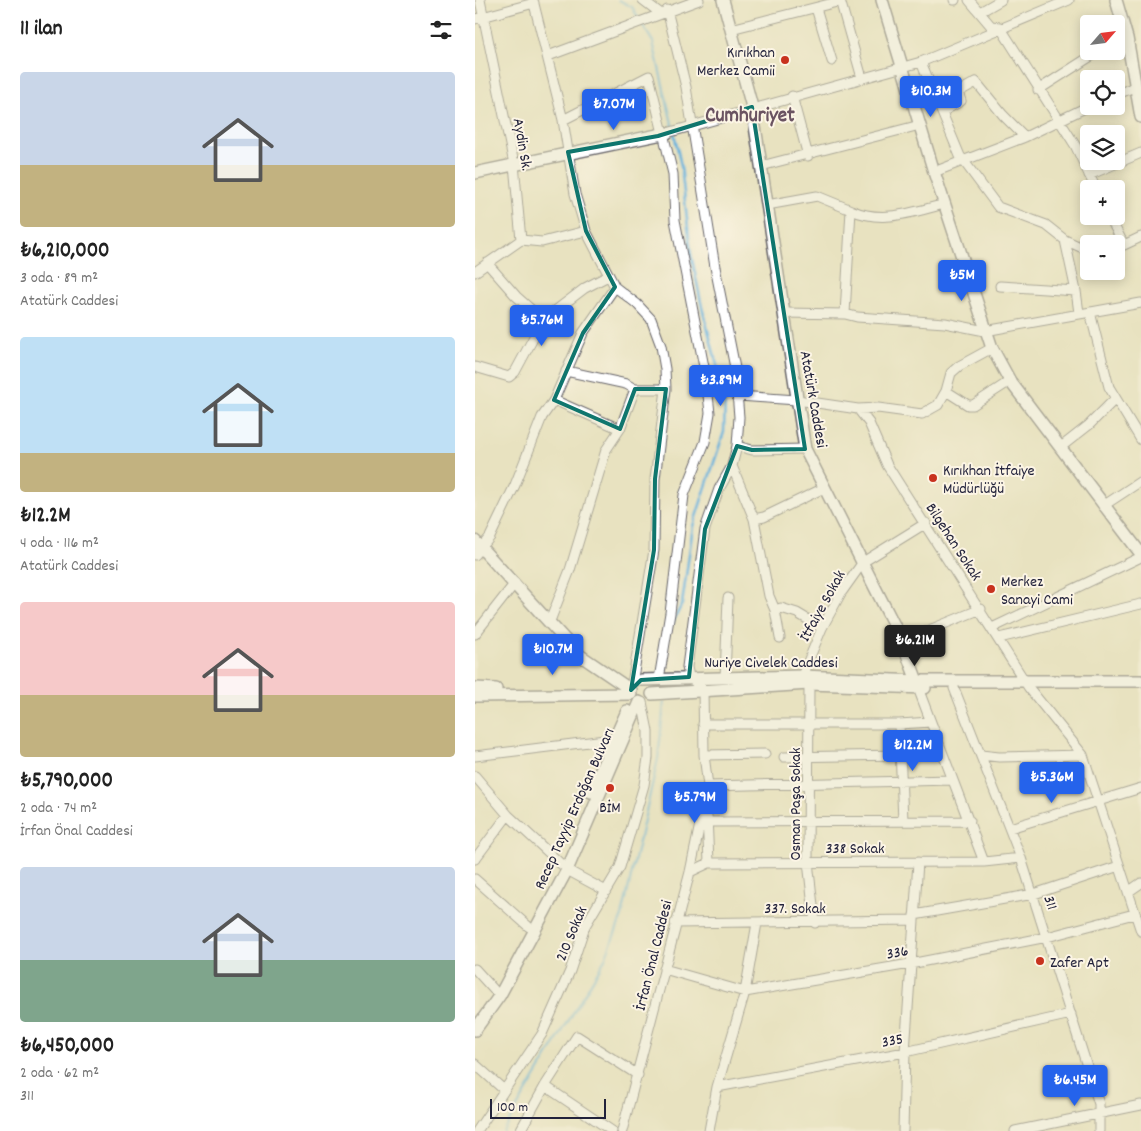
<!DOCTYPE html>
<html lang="tr">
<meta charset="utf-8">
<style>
body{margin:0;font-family:Dekko,sans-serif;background:#f2f2f2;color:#222;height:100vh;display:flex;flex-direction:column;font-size:19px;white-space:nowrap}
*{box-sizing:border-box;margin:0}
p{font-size:16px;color:#767676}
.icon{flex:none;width:28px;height:28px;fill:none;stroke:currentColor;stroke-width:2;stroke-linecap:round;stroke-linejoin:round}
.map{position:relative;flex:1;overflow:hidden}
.details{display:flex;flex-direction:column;background:#fff;width:475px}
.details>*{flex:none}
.needle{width:32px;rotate:62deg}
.tools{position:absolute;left:605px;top:15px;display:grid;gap:10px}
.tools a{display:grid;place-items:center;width:45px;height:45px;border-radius:5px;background:#fff;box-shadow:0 2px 12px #0003;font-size:25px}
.scale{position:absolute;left:15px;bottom:12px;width:116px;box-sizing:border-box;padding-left:5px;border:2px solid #22223b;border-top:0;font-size:14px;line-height:18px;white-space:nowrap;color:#22223b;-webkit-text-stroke:4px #fcf5e5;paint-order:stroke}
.price{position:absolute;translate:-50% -42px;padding:0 11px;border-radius:5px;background:#2563eb;color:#fff;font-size:16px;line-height:32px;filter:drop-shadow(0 1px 2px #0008)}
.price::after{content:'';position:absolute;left:50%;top:30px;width:15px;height:11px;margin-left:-8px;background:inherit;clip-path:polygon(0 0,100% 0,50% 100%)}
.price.current{background:#222;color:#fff}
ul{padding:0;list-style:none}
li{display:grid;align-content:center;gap:10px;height:265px;padding:0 20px}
li span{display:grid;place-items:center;height:155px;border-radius:5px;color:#555}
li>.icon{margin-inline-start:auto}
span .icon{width:90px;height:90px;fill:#fffc;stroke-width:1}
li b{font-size:21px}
h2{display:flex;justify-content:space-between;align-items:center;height:60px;padding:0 20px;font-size:21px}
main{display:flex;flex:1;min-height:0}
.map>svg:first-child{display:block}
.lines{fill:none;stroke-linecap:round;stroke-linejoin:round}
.stream{stroke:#63b1dc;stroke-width:2.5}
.street-casing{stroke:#67656a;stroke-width:11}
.secondary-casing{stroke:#67656a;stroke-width:14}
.street{stroke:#fff;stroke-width:9}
.secondary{stroke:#fff;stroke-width:11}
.marked{fill:none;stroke:#0f766e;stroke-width:4;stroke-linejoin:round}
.poi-dot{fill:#c8321e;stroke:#fcf5e5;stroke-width:2}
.labels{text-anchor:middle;stroke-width:4;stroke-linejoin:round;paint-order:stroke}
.poi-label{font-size:16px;fill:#22223b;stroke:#fcf5e5;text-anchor:start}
.street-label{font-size:16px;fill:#22223b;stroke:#fcf5e5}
.district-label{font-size:21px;font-weight:bold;fill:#6a5361;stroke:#fcf5e5}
</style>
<main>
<section class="details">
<h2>11 ilan<svg class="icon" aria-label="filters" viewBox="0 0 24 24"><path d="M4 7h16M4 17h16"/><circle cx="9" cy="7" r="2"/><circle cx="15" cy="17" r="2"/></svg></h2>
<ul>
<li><span style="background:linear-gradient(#c9d6e8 60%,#c2b280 0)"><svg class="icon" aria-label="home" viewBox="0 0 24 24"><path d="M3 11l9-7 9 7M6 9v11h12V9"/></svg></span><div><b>₺6,210,000</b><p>3 oda · 89 m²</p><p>Atatürk Caddesi</p></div></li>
<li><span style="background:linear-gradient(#bfe0f5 75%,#c2b280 0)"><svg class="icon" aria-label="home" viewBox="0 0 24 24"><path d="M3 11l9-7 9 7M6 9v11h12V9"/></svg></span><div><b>₺12.2M</b><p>4 oda · 116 m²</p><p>Atatürk Caddesi</p></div></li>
<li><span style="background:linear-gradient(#f6c9c9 60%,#c2b280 0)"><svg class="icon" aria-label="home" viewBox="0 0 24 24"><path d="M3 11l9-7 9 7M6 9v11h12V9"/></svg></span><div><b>₺5,790,000</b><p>2 oda · 74 m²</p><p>İrfan Önal Caddesi</p></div></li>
<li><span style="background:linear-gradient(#c9d6e8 60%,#7fa58c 0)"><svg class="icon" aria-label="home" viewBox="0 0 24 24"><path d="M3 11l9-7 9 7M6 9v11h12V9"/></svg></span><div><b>₺6,450,000</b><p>2 oda · 62 m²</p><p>311</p></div></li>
</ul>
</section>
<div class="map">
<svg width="666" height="1131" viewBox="0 0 666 1131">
<rect width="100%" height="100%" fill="#fcf5e5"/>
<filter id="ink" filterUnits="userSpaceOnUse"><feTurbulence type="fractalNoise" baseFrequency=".02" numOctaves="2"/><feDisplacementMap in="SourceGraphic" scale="10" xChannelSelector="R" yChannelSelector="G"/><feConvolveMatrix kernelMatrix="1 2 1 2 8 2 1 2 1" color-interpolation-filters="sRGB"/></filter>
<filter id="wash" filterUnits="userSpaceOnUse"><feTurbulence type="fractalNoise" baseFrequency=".0096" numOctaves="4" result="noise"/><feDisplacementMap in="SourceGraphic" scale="20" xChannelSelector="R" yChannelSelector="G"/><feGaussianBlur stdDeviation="1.12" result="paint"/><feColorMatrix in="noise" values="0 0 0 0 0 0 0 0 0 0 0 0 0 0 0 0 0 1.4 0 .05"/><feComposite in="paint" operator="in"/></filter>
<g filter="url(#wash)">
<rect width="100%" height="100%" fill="#e8e2c0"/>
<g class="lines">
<path class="stream" d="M144 0 157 7 164 19
M167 24 178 42 198 128
M197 624 207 604 218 526 249 432 250 396 227 307 216 254 206 166 199 133
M28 1131 129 961 147 916 183 759 189 703"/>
</g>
</g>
<g filter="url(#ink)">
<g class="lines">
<g class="street-casing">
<path id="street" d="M58 0 88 120 100 194 111 231 140 287 162 304 176 319 186 346 190 369 191 389 180 479 179 550 156 690
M168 0 185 13
M365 0 387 78
M479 0H480
M494 0 516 26 525 27 600 145 621 189
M341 8 357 61
M505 12 526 0
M0 19 59 3
M256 29 366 1
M641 43 652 38
M73 56 224 0
M446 62 485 156 523 207 571 225 590 240 614 251
M563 90 624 51
M641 95 661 86
M317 96 333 156
M467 112 486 101 484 95 485 91 501 82 528 115 550 137
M88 120 174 76 198 174 200 220 231 377 235 413 230 442 209 495 195 613 184 679
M192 133 446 62 594 0
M286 166 445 125
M459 172 550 137 614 106
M614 175 666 153
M292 205 342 196 376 210 370 314
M376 210C408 224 437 212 470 204
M634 216 649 245 666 237
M46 240 67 242 111 231
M12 263 41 296 68 320
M0 272 46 240 39 164 5 0
M525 286 601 291 590 240
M601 291 604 313
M615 312 634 387 666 440
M309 313 370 314 382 317 470 323 510 331 666 303
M0 367 34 377 40 372 68 320 110 288 133 276
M91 371 151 384 160 389H191
M471 391 493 405H498L535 381
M264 396 322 400 383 409 403 408 447 414 463 405 471 391 476 373 484 366 517 348
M79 400 145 429
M383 409 394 423 412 465 554 688 608 755 666 931
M262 446 277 450 330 449
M586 447 614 425 640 399
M257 466 279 519 294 596 300 610 305 638
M628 506 666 481
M279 519 289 517 349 488
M0 555 15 537 40 485 67 417 79 400 108 333 140 287
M300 610 306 608 322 613 347 628
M75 621 95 570 131 450 145 429 160 389
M517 628 666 557
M0 634 40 583
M524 638 666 604
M427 641 506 609
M250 678 253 598
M443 688 509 862
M479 688 546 858 624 1104V1131
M228 724H424L456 722
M424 724 428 821
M229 755 290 754
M506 755 524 757 608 755
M0 756 138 739
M309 757 424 755
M0 776 33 815 87 865
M233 790V786L477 780
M232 815 234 863
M231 822 495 821
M535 828 666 788
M0 859 33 815
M92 870 131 891
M215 872 234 863 509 862 546 858
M0 879 54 927
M653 892 666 883
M439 915 559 894 644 866
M200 923 439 920
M340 923 333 862 334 684 327 676 347 628 366 593 388 562 451 523
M0 969 19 990
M189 969 270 992 435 964 572 937 659 914
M0 1064 29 1090
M70 1086 102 1036 163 1075
M242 1087 430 1052 596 1014
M2 1131 67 1034 95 971 110 926 145 867 169 785 173 758V731L167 702
M45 1131 70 1086 137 1131
M147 1131 215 872 233 786 229 755 228 689 214 677 212 667 230 529 244 489 257 466 262 446 264 417 260 368 240 267 211 87 192 10
M234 1131 242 1087 270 992 282 923
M428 1131 430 1052 443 862
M540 1131 666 1105"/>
</g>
<g class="secondary-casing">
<path id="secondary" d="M248 0 277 107 330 449 427 641 442 681 443 688
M407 0 459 172 517 348 535 381 666 554
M641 0 652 38 666 117
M0 173 192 133
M0 541 103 654 156 690
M166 680 327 676 442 681H666
M0 688 21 689
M177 694 334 684 450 688
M0 696 156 694
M116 792 152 711
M0 1030 25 995 92 870 164 702"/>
</g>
<use href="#street" class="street"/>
<use href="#secondary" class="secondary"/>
</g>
</g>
<path d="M0 0H666V1131H0ZM277 107 330 449 277 450 262 446 230 529 214 677 166 680 156 690 179 550 180 479 191 389H160L145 429 79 400 108 333 140 287 111 231 93 152 183 136Z" fill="#e8e2c0" fill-opacity=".55" fill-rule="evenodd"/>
<path class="marked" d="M277 107 330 449 277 450 262 446 230 529 214 677 166 680 156 690 179 550 180 479 191 389H160L145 429 79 400 108 333 140 287 111 231 93 152 183 136Z"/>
<g class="poi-dot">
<circle cx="310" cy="60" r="5"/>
<circle cx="458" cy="478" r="5"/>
<circle cx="516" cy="589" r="5"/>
<circle cx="135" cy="788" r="5"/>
<circle cx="565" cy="961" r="5"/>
</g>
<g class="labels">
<g class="poi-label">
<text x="300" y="57" text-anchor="end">Kırıkhan<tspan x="300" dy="18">Merkez Camii</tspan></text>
<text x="468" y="475">Kırıkhan İtfaiye<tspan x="468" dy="18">Müdürlüğü</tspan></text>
<text x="526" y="586">Merkez<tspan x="526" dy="18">Sanayi Cami</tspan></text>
<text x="135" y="812" text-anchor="middle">BİM</text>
<text x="575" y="967">Zafer Apt</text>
</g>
<g class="street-label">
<text transform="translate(49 144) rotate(80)" y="6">Aydin Sk.</text>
<text transform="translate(340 399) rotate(80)" y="6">Atatürk Caddesi</text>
<text transform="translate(480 541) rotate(57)" y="6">Bilgehan Sokak</text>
<text transform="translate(346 605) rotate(-61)" y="6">İtfaiye Sokak</text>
<text x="296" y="667">Nuriye Civelek Caddesi</text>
<text transform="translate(319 804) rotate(-90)" y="6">Osman Paşa Sokak</text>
<text transform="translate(98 808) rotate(-66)" y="6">Recep Tayyip Erdoğan Bulvarı</text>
<text x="380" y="853">338 Sokak</text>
<text transform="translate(577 902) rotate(72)" y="6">311</text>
<text x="320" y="913">337. Sokak</text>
<text transform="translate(95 933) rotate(-67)" y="6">210 Sokak</text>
<text transform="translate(422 951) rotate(-10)" y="6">336</text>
<text transform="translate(177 955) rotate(-76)" y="6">İrfan Önal Caddesi</text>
<text transform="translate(417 1039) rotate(-11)" y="6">335</text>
</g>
<g class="district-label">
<text x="275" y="121">Cumhuriyet</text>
</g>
</g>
</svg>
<div class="tools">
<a><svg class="needle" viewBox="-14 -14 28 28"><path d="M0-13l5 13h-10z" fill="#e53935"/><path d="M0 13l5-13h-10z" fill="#767676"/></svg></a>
<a><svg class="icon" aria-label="locate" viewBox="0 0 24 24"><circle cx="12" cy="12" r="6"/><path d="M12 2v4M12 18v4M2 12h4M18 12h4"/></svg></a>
<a><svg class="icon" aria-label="layers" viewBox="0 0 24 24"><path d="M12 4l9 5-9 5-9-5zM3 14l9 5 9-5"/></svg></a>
<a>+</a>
<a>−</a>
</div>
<div class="scale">100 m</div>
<b class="price" style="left:456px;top:118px">₺10.3M</b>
<b class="price" style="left:139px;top:131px">₺7.07M</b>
<b class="price" style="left:487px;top:302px">₺5M</b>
<b class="price" style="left:67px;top:347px">₺5.76M</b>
<b class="price" style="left:246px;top:407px">₺3.89M</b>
<b class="price current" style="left:440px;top:667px">₺6.21M</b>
<b class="price" style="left:78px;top:676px">₺10.7M</b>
<b class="price" style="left:438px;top:772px">₺12.2M</b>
<b class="price" style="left:577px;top:804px">₺5.36M</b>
<b class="price" style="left:220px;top:824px">₺5.79M</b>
<b class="price" style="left:600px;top:1107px">₺6.45M</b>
</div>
</main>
